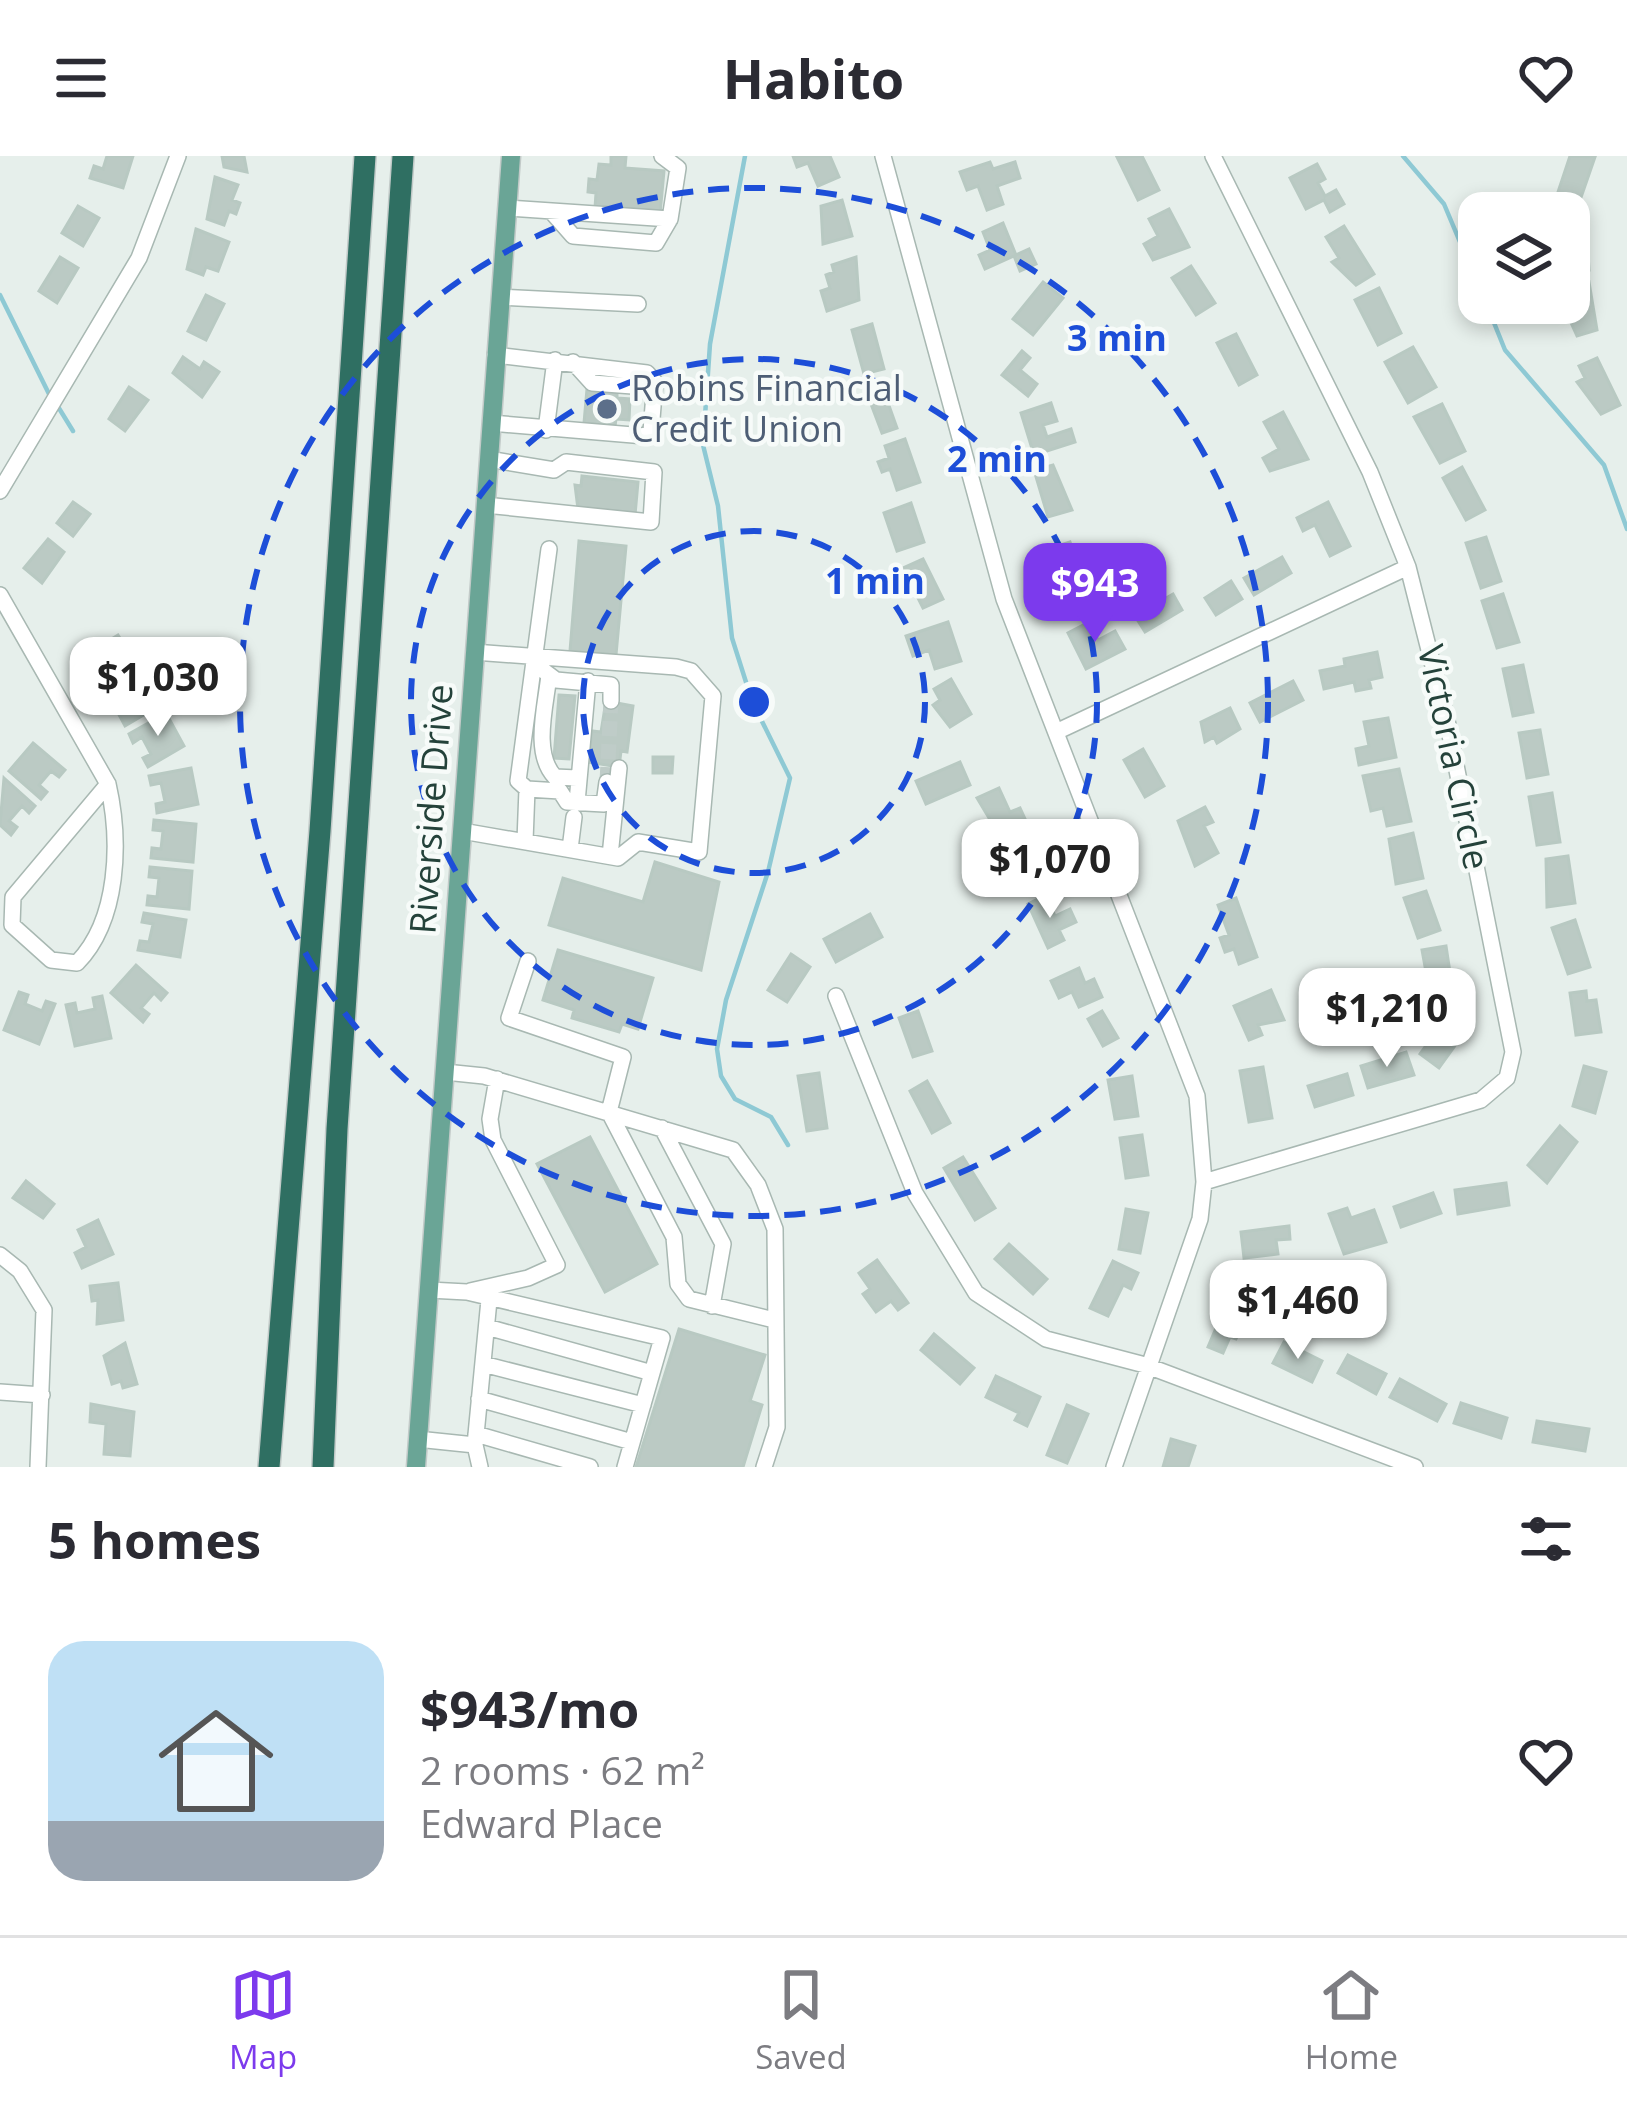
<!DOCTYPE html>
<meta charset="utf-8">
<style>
body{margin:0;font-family:"Open Sans",sans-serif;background:#f2f2f3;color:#2b2b33;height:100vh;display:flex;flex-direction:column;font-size:45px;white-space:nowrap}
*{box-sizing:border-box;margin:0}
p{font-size:39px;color:#7c7c81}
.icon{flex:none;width:66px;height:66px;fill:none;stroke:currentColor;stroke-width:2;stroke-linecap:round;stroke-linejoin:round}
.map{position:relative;height:1311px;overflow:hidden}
.panel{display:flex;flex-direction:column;background:#fff;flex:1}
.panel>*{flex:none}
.buttons{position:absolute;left:1458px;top:36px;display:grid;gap:24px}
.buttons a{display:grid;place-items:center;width:132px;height:132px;border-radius:24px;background:#fff;box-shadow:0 6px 18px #0003;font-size:60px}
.price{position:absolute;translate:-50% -102px;padding:0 27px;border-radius:24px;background:#fff;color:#222;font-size:39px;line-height:78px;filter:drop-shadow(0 3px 6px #0008)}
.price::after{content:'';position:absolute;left:50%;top:72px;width:36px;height:27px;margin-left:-18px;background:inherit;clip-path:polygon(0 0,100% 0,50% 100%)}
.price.selected{background:#7c3aed;color:#fff}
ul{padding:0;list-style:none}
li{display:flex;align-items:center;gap:36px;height:300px;padding:0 48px}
li span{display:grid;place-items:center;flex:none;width:336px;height:240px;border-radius:36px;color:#555}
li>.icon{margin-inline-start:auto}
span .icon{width:144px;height:144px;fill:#fffc;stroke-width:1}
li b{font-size:51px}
h2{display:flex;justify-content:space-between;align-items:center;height:144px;padding:0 48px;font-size:51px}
header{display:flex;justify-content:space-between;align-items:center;height:156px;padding:0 48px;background:#fff;font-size:54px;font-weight:700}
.menu{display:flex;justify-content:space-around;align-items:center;height:168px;border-top:3px solid #e1e1e2;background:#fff;font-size:33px;color:#7c7c81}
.menu a{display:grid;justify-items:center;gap:6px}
.menu .selected{color:#7c3aed}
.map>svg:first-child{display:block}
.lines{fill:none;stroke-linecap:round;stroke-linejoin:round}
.stream{stroke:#8ec9d4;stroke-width:4.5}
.building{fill:#bbcac4;stroke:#b8c9c2;stroke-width:3}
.minor-tunnel{stroke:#bfccc8;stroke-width:15;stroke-dasharray:15 8;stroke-linecap:butt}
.minor-casing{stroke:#a8b8b2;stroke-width:18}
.major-casing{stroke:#c2cac8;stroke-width:21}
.highway-casing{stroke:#c2cac8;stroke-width:24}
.minor{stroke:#fff;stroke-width:15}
.major{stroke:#6aa596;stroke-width:18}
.highway{stroke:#2f6f62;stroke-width:21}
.ring{fill:none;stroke:#1d4ed8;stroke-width:6;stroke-dasharray:21 15}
.service-dot{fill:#5c6f8a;stroke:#f7fbf9;stroke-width:4.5}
.labels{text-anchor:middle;stroke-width:9;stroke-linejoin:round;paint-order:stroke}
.service-label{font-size:36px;fill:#4e5e75;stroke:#f7fbf9;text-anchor:start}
.street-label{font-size:36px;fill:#24423a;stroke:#f7fbf9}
.centre{fill:#1d4ed8;stroke:#f7fbf9;stroke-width:6}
.ring-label{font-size:36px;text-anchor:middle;font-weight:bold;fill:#1d4ed8;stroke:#f7fbf9;stroke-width:9;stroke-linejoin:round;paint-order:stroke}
</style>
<header><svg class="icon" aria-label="menu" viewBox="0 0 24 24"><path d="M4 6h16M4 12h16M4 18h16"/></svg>Habito<svg class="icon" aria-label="heart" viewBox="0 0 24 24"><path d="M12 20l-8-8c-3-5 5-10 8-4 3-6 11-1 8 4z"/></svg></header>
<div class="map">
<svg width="1627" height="1311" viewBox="0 0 1627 1311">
<rect width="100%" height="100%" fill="#e6efeb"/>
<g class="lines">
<path class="stream" d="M745 0 710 188 703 289 718 350 732 482 752 545 790 622 768 716 726 844 717 893 721 920 735 943 771 961 788 989
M1403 0 1444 48 1479 131
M0 139 50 240
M1486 147 1505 194 1604 309 1627 373
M57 249 73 275"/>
</g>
<path class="building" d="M107 0H133L123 32 90 22 94 10 103 13Z
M222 0H244L247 16 224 11Z
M611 0H626L625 12 664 15 660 58 595 52 596 37 588 36 589 23 597 24 599 8 611 9Z
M793 0H830L839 21 818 30 808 7 797 11Z
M1142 0 1159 34 1138 44 1117 1Z
M1570 0 1595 1 1578 50 1556 42Z
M990 6 993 13 1015 6 1020 22 997 30 1003 48 987 54 978 30 967 34 960 16Z
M1317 8 1325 23 1318 27 1325 40 1336 34 1344 48 1330 56 1324 44 1306 53 1290 22Z
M215 21 238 29 232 44 240 47 236 58 229 55 224 69 207 63Z
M842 44 852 80 823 88 821 50Z
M78 50 99 62 83 90 62 77Z
M1169 53 1189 91 1153 104 1144 88 1158 80 1149 63Z
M1003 67 1016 99 1029 93 1036 108 1020 115 1014 100 985 113 979 99 990 94 983 76Z
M1344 70 1374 118 1356 129 1332 106 1339 102 1326 81Z
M1569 70 1573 97H1588L1589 114 1569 115Z
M196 73 229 86 218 115 206 111 203 119 187 113Z
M60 101 78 112 57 147 39 135Z
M856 101 859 144 827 155 821 135 830 132 826 119 834 116 832 109Z
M1191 110 1215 147 1196 159 1172 122Z
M1043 126 1063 142 1033 179 1013 163Z
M1589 126 1597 174 1577 180 1563 149 1569 147V132Z
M1379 132 1401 177 1378 189 1355 144Z
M206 139 224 148 206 184 188 175Z
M872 168 884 213 864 218 852 174Z
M1236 178 1257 219 1239 229 1217 187Z
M1413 191 1436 231 1408 247 1385 206Z
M1022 195 1030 202 1020 214 1037 228 1028 240 1002 219Z
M183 201 200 213 204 206 219 216 202 241 173 217Z
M1597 202 1620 249 1601 258 1577 226 1585 222 1579 210Z
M888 227 894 242 887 244 897 272 882 277 866 235Z
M129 231 148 244 125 275 109 263Z
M587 233 617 236V242L630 243 629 264 616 263 615 270 584 267Z
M1051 247 1057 265 1043 269 1047 281 1071 273 1075 286 1034 299 1021 257Z
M1442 248 1465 295 1440 307 1414 261Z
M1283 256 1308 303 1270 315 1263 302 1279 293 1264 266Z
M905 283 920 326 897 334 890 313 882 316 878 306 889 302 885 290Z
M1053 309 1072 354 1048 361 1034 314Z
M1462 311 1485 354 1466 364 1443 322Z
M582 320 638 326 635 359 578 353 575 329 581 330Z
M73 346 90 358 73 380 57 367Z
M1328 346 1350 390 1330 400 1315 369 1303 375 1297 362Z
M911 347 924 386 897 395 884 357Z
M1486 381 1501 425 1481 432 1466 387Z
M48 383 64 396 42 427 24 412Z
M579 385 626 390 616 499 570 495Z
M1070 386 1077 408 1088 404 1096 428 1065 439 1049 393Z
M1282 401 1291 417 1254 439 1244 422Z
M923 403 943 443 923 452 903 412Z
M1231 425 1242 443 1216 459 1205 442Z
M1173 438 1182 454 1145 476 1135 460Z
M1503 438 1519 486 1497 492 1482 445Z
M948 466 961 505 935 513 929 494 913 500 906 480Z
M1089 466 1098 484 1115 475 1125 493 1086 513 1068 477Z
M118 479 138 510 101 532 96 524 104 519 95 503 86 508 82 501Z
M1377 496 1382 521 1369 524 1371 532 1356 535 1354 526 1324 533 1320 515 1345 510 1344 503Z
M1523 509 1533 556 1513 560 1503 513Z
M134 523 152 554 125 570 108 538Z
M951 523 971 558 950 571 933 549 940 544 934 533Z
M1293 525 1303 544 1260 566 1250 547Z
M559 539 575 540 569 603 554 602Z
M606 545 633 550 627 596 621 595 619 611 588 606 592 575 601 576Z
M1230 552 1240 573 1217 587 1214 581 1205 586 1201 566Z
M166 557 184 590 148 611 143 602 151 598 142 581 133 587 129 578Z
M1388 562 1396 601 1359 609 1356 593 1369 590 1364 566Z
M1540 574 1548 618 1527 622 1519 577Z
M33 587 65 614 59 621 51 615 39 629 47 636 41 643 9 615Z
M1143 593 1164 630 1145 641 1124 604Z
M653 601H673L672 617H653Z
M960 606 970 629 926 648 916 625Z
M191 612 198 648 157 657 156 648 165 646 161 627 151 629 149 620Z
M1399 613 1411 665 1387 670 1383 652 1371 655 1363 620Z
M4 622 35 650 29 657 22 650 9 665 17 671 11 679 0 669Z
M999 632 1010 656 1020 652 1026 665 998 677 977 642Z
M1552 637 1560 686 1537 689 1529 641Z
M1205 651 1213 666 1204 670 1218 697 1195 710 1178 665Z
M154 664 196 668 193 706 151 702 152 692 161 693 163 675 153 674Z
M1038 677 1057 720 1036 729 1018 686Z
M1413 677 1423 722 1396 728 1389 683Z
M1568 700 1575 747 1547 751 1546 703Z
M655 706 719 726 701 814 549 769 563 722 643 746Z
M150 711 192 715 189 753 147 749 148 740 157 741 159 722 149 721Z
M1426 735 1440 774 1418 782 1404 742Z
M1046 739 1055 760 1070 753 1076 766 1059 774 1064 784 1048 792 1028 748Z
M1236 742 1257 801 1239 808 1234 793 1225 796 1220 782 1229 779 1218 749Z
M144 757 186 764 180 801 138 794 140 785 149 786 153 768 142 766Z
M870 758 882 781 836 806 824 783Z
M1575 764 1590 811 1568 818 1552 772Z
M1446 790 1454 843 1430 846 1419 817 1426 816 1422 794Z
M558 794 653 822 638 873 622 868 619 876 572 862 574 854 543 844Z
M791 798 810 811 787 846 768 834Z
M136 809 167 837 161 844 154 837 141 852 149 858 143 866 111 837Z
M1079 812 1085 827 1094 823 1102 841 1079 851 1072 836 1059 842 1051 825Z
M1271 834 1284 864 1258 869 1262 879 1249 884 1234 850Z
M1586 835 1587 845 1596 844 1601 876 1576 879 1570 837Z
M19 836 28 839 25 848 42 855 46 845 55 848 39 888 4 874Z
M102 840 111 882 75 890 66 849 75 847 77 857 95 853 93 842Z
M918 855 932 895 913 901 899 862Z
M1102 855 1118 882 1103 890 1088 863Z
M1440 870 1459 884 1439 912 1420 898Z
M1406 896 1414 919 1368 932 1361 910Z
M1584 910 1606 916 1595 957 1573 950Z
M1263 911 1272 962 1249 966 1240 915Z
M819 917 827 972 807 975 798 920Z
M1347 918 1353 939 1315 951 1308 930Z
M1132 920 1138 960 1115 963 1108 924Z
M927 925 950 967 932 977 910 935Z
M1560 970 1577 986 1547 1027 1528 1009Z
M1142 979 1148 1019 1126 1022 1120 982Z
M590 981 657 1108 605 1136 537 1008Z
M963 1001 995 1052 975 1064 944 1012Z
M26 1025 54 1048 43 1062 13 1042Z
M1506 1027 1509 1049 1458 1058 1455 1034Z
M1433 1037 1441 1057 1401 1071 1394 1051Z
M1347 1052 1351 1062 1374 1054 1386 1086 1344 1098 1329 1058Z
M1126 1053 1148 1057 1140 1097 1119 1093Z
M98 1064 113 1098 82 1112 75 1097 86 1091 78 1074Z
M1289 1070 1290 1083 1276 1084 1278 1098 1244 1102 1241 1076Z
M1009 1088 1047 1123 1033 1138 995 1103Z
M877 1104 908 1147 898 1154 891 1145 876 1156 863 1138 870 1133 859 1117Z
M1113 1105 1138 1117 1131 1133 1123 1129 1108 1160 1090 1152Z
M118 1127 123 1164 97 1168 98 1144 92 1145 90 1130Z
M1233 1132 1254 1141 1236 1183 1230 1181 1223 1197 1208 1191Z
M679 1173 765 1199 750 1245 762 1249 743 1311H636Z
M934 1178 974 1212 960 1228 921 1194Z
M1284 1186 1322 1205 1312 1226 1273 1207Z
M125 1187 137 1228 123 1232 121 1225 112 1228 104 1200Z
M1348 1199 1386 1218 1376 1238 1338 1217Z
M996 1220 1040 1241 1027 1270 1015 1264 1019 1257 986 1241Z
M1400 1223 1446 1248 1437 1265 1390 1241Z
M1461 1247 1507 1262 1501 1282 1454 1267Z
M91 1248 134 1256 130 1300 104 1298 106 1268 90 1266Z
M1067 1249 1088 1258 1067 1307 1047 1299Z
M1537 1265 1589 1273 1585 1295 1533 1286Z
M1171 1283 1195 1290 1188 1311H1163Z"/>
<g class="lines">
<path class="minor-tunnel" d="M607 626 611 545"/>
<g class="minor-casing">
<path id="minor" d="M883 0 1004 443 1197 940 1204 1026 1200 1063 1114 1311
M507 52 670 63 678 12 662 0
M551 55 573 80 656 87 670 63
M500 141 638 148
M573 206 592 227 646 231 654 239
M491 267 645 280 651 275 655 226 647 217 495 199
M546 274 555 204
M0 335 139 102 178 0
M485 349 651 366 654 316 566 306 554 314 488 303
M0 439 108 628C121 685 119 764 77 807L51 804 12 769 13 741 108 628
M544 515 556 524 611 529V545
M549 519C546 549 532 597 555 621L577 622
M1056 576 1408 411
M527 633 560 635 567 646 604 648 607 626
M577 646 588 525
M462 675 618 702 638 686 699 696 713 540 691 515 676 511 474 496
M525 685 527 633 518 625 549 393
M570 693 574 661
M610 700 619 612
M528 805 509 862 623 901 609 956 674 1081 678 1128 689 1143 774 1164
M836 840 915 1037 976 1137 1046 1183 1145 1209 1415 1311
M445 916 484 920 733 994 758 1029 775 1073 777 1271 764 1311
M662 972 723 1088 712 1150
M1204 1026 1481 944 1507 922 1513 896 1448 569 1408 411 1370 316 1213 0
M0 1099 20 1115 44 1154 38 1311
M429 1134 467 1136 662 1182 625 1311
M470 1135 528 1122 557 1109 493 984 490 963 497 923
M487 1171 652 1217
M483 1208 643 1249
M0 1236 42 1239
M479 1243 632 1286
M476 1278 590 1311
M417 1283 475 1289 480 1311
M475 1289 489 1144"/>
</g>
<g class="major-casing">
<path id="major" d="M416 1311 511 0"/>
</g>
<g class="highway-casing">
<path id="highway" d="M269 1311 320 675 365 0
M323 1311 337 973 403 0"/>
</g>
<use href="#minor" class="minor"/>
<use href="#major" class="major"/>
<use href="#highway" class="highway"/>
</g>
<g class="ring">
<circle cx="754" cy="546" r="171"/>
<circle cx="754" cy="546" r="343"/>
<circle cx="754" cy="546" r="514"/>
</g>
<circle class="service-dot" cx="607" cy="253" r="12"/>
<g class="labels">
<g class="service-label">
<text x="631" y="245">Robins Financial<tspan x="631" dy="41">Credit Union</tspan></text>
</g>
<g class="street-label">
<text transform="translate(1454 601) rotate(78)" y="13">Victoria Circle</text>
<text transform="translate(431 653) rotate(-86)" y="13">Riverside Drive</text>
</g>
</g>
<circle cx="754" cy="546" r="18" class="centre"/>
<g class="ring-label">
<text x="1117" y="195">3 min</text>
<text x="997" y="316">2 min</text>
<text x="875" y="438">1 min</text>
</g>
</svg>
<div class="buttons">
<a><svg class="icon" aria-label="layers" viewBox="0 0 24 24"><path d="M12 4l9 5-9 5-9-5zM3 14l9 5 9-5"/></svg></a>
</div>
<b class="price selected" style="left:1095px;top:489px">$943</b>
<b class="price" style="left:158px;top:583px">$1,030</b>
<b class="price" style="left:1050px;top:765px">$1,070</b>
<b class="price" style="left:1387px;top:914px">$1,210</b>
<b class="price" style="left:1298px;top:1206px">$1,460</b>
</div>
<section class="panel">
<h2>5 homes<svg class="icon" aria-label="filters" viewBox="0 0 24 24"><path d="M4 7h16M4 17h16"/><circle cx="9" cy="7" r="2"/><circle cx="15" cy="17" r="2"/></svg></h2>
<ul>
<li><span style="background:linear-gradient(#bfe0f5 75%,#9aa5b1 0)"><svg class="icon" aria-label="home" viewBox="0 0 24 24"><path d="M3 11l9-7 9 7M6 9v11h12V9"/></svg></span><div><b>$943/mo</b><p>2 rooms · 62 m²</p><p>Edward Place</p></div><svg class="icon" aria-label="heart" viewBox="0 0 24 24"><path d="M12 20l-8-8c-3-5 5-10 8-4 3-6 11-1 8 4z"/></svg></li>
</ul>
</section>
<nav class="menu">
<a class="selected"><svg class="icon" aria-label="map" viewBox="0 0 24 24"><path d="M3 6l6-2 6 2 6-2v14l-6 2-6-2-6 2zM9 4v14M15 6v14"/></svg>Map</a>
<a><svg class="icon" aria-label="saved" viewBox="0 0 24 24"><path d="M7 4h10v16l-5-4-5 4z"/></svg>Saved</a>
<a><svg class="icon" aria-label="home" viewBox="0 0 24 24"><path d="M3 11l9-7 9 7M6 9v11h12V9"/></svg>Home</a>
</nav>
